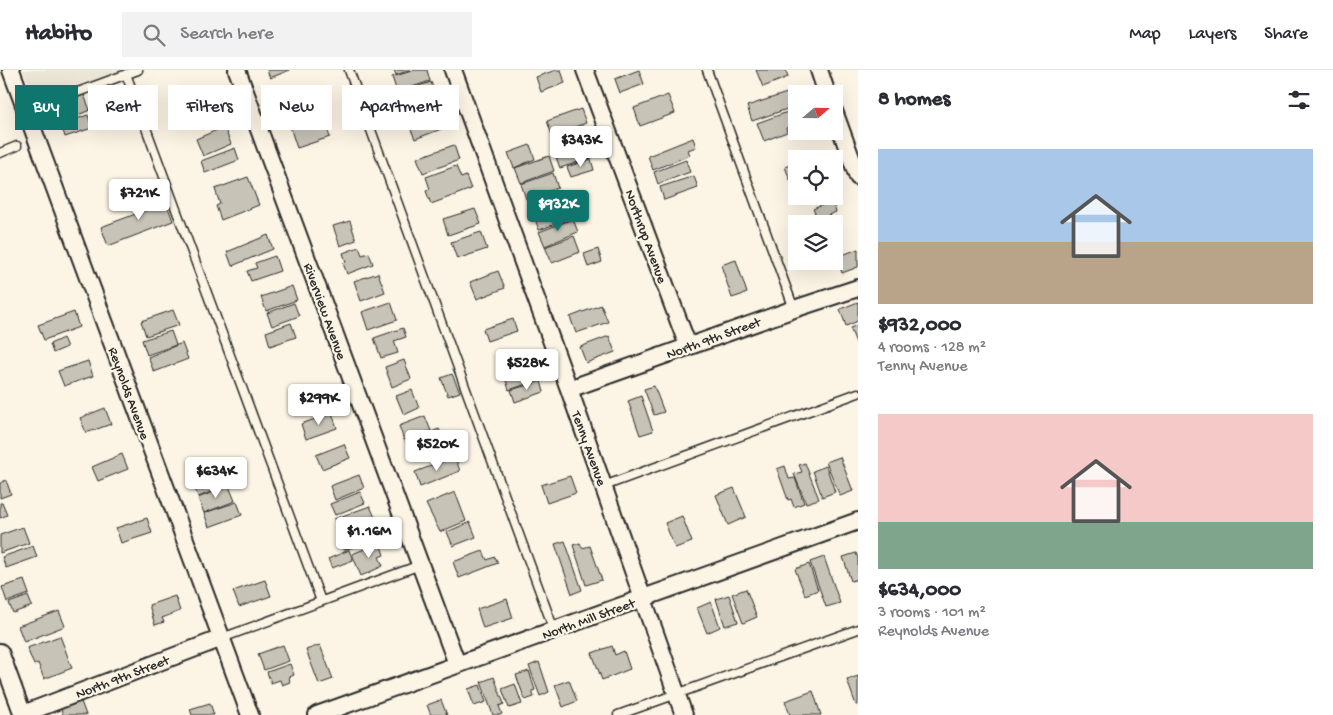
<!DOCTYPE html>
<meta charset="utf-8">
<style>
body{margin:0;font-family:"Gochi Hand",sans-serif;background:#f2f2f3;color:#2b2b33;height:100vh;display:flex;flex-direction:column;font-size:19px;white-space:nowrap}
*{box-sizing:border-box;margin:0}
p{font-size:16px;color:#7c7c81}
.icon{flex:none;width:28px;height:28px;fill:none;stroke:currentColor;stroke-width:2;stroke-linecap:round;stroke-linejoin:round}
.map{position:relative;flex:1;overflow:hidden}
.drawer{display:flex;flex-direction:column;background:#fff;width:475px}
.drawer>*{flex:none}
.hud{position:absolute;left:15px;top:15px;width:475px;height:45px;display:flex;gap:10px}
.needle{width:32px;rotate:70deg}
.controls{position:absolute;left:788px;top:15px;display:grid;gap:10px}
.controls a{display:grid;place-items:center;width:55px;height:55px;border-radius:0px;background:#fff;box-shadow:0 5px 20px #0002;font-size:25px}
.price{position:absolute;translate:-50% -42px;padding:0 11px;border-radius:5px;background:#fff;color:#222;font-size:16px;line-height:32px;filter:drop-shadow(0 1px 2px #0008)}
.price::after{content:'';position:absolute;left:50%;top:30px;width:15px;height:11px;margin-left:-8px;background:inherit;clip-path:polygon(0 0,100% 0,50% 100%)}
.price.on{background:#0f766e;color:#fff}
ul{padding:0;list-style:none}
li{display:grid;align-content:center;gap:10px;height:265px;padding:0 20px}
li span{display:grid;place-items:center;height:155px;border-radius:0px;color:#555}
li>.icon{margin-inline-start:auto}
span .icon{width:90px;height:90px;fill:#fffc;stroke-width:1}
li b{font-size:21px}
h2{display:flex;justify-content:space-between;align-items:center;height:60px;padding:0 20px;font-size:21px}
.tag{padding:0 18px;border-radius:0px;background:#fff;box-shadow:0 5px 20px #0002;font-size:18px;line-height:45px}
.tag.on{background:#0f766e;color:#fff}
header{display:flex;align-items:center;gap:30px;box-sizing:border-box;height:70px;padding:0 25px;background:#fff;border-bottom:1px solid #e1e1e2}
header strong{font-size:24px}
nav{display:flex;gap:28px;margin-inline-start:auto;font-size:18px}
.search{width:350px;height:45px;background:#f2f2f3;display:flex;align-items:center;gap:12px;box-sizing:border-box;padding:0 18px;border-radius:0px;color:#7c7c81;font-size:19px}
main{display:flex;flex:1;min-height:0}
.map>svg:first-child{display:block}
.built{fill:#ece6d7}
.building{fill:#c8c3b7;stroke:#2b2b2b}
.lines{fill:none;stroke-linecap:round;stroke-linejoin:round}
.service-casing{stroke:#2b2b2b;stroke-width:11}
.minor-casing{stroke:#2b2b2b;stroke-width:20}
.service{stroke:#fcf5e5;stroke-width:8}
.minor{stroke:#fcf5e5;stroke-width:16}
.labels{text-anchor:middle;stroke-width:4.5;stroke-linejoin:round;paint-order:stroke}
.street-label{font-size:14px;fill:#2b2b2b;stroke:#fcf5e5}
</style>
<header>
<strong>Habito</strong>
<div class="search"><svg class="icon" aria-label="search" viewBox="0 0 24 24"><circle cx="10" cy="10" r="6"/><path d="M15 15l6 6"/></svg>Search here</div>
<nav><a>Map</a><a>Layers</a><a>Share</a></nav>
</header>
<main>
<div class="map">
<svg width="858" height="645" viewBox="0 0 858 645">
<rect width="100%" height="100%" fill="#fcf5e5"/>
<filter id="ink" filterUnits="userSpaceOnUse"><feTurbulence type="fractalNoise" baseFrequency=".02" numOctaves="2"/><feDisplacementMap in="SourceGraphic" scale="10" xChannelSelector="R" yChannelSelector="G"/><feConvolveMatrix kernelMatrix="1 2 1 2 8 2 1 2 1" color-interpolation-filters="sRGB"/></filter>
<g filter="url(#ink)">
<path class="built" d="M23 0H121L35 32Z"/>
<path class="building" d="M267 0H290L270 8Z
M394 0H410L396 5Z
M415 0H427L430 11 397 22 392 7Z
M556 0H561L565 13 541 22 536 7Z
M639 0 644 14 620 23 615 9Z
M756 0H786L788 7 763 17Z
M431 12 436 26 409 35 404 21Z
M796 20V36L752 51 747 36Z
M84 25 90 40 73 47 67 31Z
M668 25 675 43 640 56 634 38Z
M436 27 441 39 408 51 403 40Z
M317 29 323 43 288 57 283 42Z
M581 39 586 53 552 65 547 51Z
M796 39V55L786 58 787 62 764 71 757 53Z
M438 44 444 58 415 69 409 55Z
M88 45 92 58 65 67 61 54Z
M322 46 330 67 297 78 290 57Z
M583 56 588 70 564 78 559 64Z
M224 57 231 74 203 86 196 69Z
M693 68 696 77 688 80 690 85 653 100 648 86Z
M590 72 594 87 560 98 555 84Z
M454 75 459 90 423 103 417 88Z
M530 75 535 89 514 98 508 83Z
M235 78 239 90 205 103 201 91Z
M549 86 554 101 521 113 515 98Z
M591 89 594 100 571 107 567 97Z
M686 90 690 102 658 114 654 102Z
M796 92V110L791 112 785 97Z
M456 96 461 108 466 106 471 119 431 134 426 121 430 119 426 107Z
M553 103 558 118 526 129 521 114Z
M694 106 698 118 664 130 660 117Z
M248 107 259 135 221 150 216 136 220 134 215 119Z
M162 121 173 151 108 176 101 157 149 139 145 128Z
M563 127 570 149 539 160 531 138Z
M832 131 836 142 828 145 831 154H815L812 147 816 145 813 139Z
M475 139 481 154 448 165 443 149Z
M573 149 578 162 545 176 539 162Z
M350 151 356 170 340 176 333 156Z
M481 162 487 179 457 189 451 172Z
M268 165 273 179 232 196 227 182Z
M574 166 580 182 552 193 545 177Z
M359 177 362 185 369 183 373 194 347 204 343 193 346 192 343 183Z
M598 179 602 192 588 197 584 184Z
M858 179V197L842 203 837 187Z
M275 186 280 201 251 211 247 201 257 198 255 193Z
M736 190 747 223 732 228 721 195Z
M498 201 505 218 477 229 470 212Z
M378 203 385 222 361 231 354 211Z
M292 216 297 230 266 241 261 227Z
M391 232 397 250 368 260 362 242Z
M858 232V251L846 256 840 239Z
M294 233 299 246 272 256 267 243Z
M601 235 608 252 576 263 570 247Z
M173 240 179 255 146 266 141 251Z
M74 242 79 257 44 270 38 255Z
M513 249 517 261 487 271 483 259Z
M291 253 296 267 270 276 266 262Z
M858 255V275H857L850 258Z
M403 258 406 267 394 271 398 283 381 288 374 268Z
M171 261 176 275 147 285 142 270Z
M609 266 615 282 586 293 580 277Z
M63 268 67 277 53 283 50 274Z
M182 273 188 289 154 302 148 287Z
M404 290 411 309 392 317 385 297Z
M88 291 93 306 64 316 58 301Z
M542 291 547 307 509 320 504 304Z
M452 304 460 322 448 326 441 308Z
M541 311 544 322 515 332 511 320Z
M654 316 664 342 654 345 644 319Z
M412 320 419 338 404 345 396 326Z
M641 326 653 361 640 365 628 331Z
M105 338 111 354 86 363 80 348Z
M332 343 337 358 306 369 301 354Z
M425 346 431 361 404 370 399 356Z
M439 359 445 372 411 385 406 372Z
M344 374 350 388 322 399 316 385Z
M122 384 128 399 98 411 92 397Z
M455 387 460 401 420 417 415 402Z
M840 387 853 421 840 426 826 392Z
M805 393 819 429 806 433 794 404 802 402 799 395Z
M785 396 789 409 795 408 804 433 794 437 791 429 788 430 777 399Z
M826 396 835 422 822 427 813 401Z
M234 397 239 411 198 427 193 413Z
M359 405 364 418 335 430 330 416Z
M570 406 576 423 547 433 541 415Z
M6 410 11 424 0 428V413Z
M229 416 235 431 204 443 198 428Z
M734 418 746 447 728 455 716 425Z
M360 422 365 433 335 445 330 434Z
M455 422 466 451 440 462 426 434Z
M237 432 242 445 209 457 204 443Z
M0 433H2L7 445 0 448Z
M370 436 376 450 340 464 334 449Z
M682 446 692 472 675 478 665 453Z
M147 448 152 463 121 473 116 458Z
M376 452 382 468 344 480 339 465Z
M470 452 476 467 453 476 447 462Z
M23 457 29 473 0 483V465Z
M565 471 582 520 572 524 555 474Z
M380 473 384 485 379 487 383 496 361 506 352 484Z
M580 473 582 478 590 476 602 510 586 515 573 475Z
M33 476 37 487 6 498 2 487Z
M349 480 353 490 332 498 328 489Z
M483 481 487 490 495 487 498 493 459 508 453 492Z
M856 483 858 488V509L851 511 843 487Z
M824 487 840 533 826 537 810 492Z
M809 494 818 520 805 525 795 499Z
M24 510 29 524 7 532 2 517Z
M265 510 271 526 239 537 233 521Z
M746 519 757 547 743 553 732 524Z
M729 525 738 552 725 556 716 529Z
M28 526 32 536 13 543 9 533Z
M175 526 180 541 162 548 164 552 155 555 149 535Z
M507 529 513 548 483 558 477 539Z
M711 532 720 557 707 563 697 538Z
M59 541 65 556 24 572 18 556Z
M60 566 72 598 44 609 38 593 34 595 27 578Z
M283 575 289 591 264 600 258 584Z
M320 575 333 609 319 614 306 580Z
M612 576 615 585 624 581 630 599 602 610 592 583Z
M539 592 549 622 540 626 529 596Z
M290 594 294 605 289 607 290 612 282 615 280 610 271 613 267 602Z
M529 601 535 620 532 621 534 627 525 630 516 605Z
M858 606V635H856L847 610Z
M494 607 504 634 499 636 502 644 500 645H493L481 612Z
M569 610 577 631 563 637 555 615Z
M515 614 522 634 509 638 502 619Z
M480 615 486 632 474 636 468 619Z
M813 621 821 645H790L785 631Z
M80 629 86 645H63L60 637Z
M441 630 447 645H431L427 635Z
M210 633 214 645H192L190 639Z"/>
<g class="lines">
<g class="service-casing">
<path id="service" d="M349 0 554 560
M707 0 794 239
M126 4 321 531
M26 41 138 0
M0 83 17 76
M604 416 858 323
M222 568 420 495
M618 645 858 559"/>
</g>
<g class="minor-casing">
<path id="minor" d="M11 0 250 645
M237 0 457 594
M453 0 569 319 684 645
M585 0 688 276
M819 0 827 24
M834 41 858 107
M569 319 794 239 858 218
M0 582 23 645
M23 644 222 568
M317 645 858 451"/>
</g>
<use href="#service" class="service"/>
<use href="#minor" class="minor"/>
</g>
</g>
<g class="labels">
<g class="street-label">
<text transform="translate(647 166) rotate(70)" y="5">Northrup Avenue</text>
<text transform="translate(326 241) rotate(70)" y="5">Riverview Avenue</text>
<text transform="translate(713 267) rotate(-20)" y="5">North 9th Street</text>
<text transform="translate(130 323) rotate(70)" y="5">Reynolds Avenue</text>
<text transform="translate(590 378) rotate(70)" y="5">Tenny Avenue</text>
<text transform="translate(588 548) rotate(-20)" y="5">North Mill Street</text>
<text transform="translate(122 606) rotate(-21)" y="5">North 9th Street</text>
</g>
</g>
</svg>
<div class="controls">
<a><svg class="needle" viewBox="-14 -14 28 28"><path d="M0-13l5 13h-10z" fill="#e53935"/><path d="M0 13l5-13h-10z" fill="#7c7c81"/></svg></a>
<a><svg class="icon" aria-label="locate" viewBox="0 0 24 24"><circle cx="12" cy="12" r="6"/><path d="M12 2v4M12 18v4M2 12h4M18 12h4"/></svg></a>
<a><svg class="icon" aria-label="layers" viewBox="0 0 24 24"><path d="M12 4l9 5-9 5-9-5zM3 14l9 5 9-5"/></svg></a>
</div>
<b class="price" style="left:581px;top:98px">$343K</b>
<b class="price" style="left:139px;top:151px">$721K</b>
<b class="price on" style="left:558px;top:162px">$932K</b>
<b class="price" style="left:527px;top:321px">$528K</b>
<b class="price" style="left:319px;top:356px">$299K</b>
<b class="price" style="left:437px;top:402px">$520K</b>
<b class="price" style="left:216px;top:429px">$634K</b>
<b class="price" style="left:369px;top:489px">$1.16M</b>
<div class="hud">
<a class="tag on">Buy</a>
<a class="tag">Rent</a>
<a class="tag">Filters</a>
<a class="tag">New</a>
<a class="tag">Apartment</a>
</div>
</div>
<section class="drawer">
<h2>8 homes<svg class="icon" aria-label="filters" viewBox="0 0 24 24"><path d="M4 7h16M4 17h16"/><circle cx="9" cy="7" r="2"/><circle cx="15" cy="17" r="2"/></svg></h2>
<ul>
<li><span style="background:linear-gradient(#a9c7e8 60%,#b9a48a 0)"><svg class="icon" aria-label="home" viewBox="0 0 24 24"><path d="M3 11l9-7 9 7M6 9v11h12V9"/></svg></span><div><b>$932,000</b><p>4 rooms · 128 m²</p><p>Tenny Avenue</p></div></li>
<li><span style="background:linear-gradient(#f6c9c9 70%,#7fa58c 0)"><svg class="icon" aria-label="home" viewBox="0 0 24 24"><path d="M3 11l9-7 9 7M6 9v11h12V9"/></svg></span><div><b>$634,000</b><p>3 rooms · 101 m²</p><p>Reynolds Avenue</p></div></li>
</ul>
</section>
</main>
